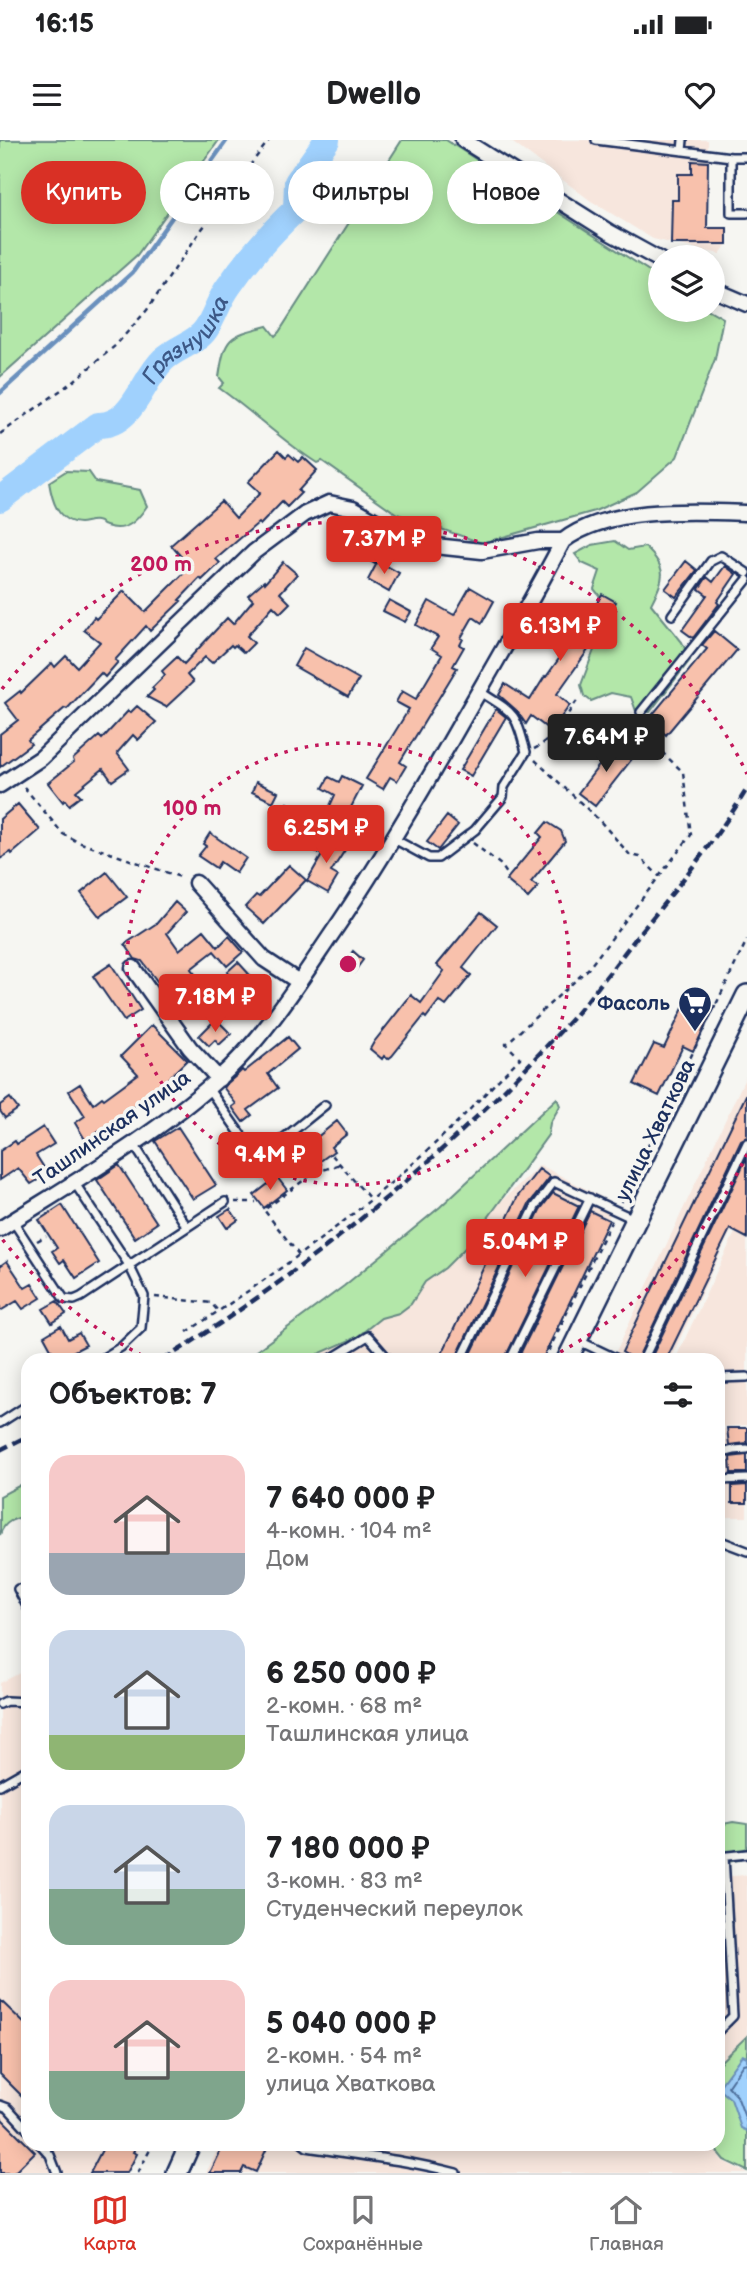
<!DOCTYPE html>
<html lang="ru">
<meta charset="utf-8">
<style>
body{margin:0;font-family:"Balsamiq Sans",sans-serif;background:#f6f6f6;color:#202124;height:100vh;display:flex;flex-direction:column;font-size:26px;white-space:nowrap}
*{box-sizing:border-box;margin:0}
p{font-size:23px;color:#757577}
.icon{flex:none;width:38px;height:38px;fill:none;stroke:currentColor;stroke-width:2;stroke-linecap:round;stroke-linejoin:round}
.map{position:relative;flex:1;overflow:hidden}
.drawer{position:absolute;left:21px;top:1213px;width:704px;height:798px;display:flex;flex-direction:column;background:#fff;border-radius:21px;box-shadow:0 4px 18px #0003}
.drawer>*{flex:none}
.guide{position:absolute;left:21px;top:21px;width:705px;height:63px;display:flex;gap:14px}
.controls{position:absolute;left:648px;top:105px;display:grid;gap:14px}
.controls a{display:grid;place-items:center;width:77px;height:77px;border-radius:50%;background:#fff;box-shadow:0 4px 18px #0003;font-size:35px}
.price{position:absolute;translate:-50% -60px;padding:0 16px;border-radius:7px;background:#d93025;color:#fff;font-size:23px;line-height:46px;filter:drop-shadow(0 2px 4px #0008)}
.price::after{content:'';position:absolute;left:50%;top:42px;width:21px;height:16px;margin-left:-10px;background:inherit;clip-path:polygon(0 0,100% 0,50% 100%)}
.price.current{background:#222;color:#fff}
ul{padding:0;list-style:none}
li{display:flex;align-items:center;gap:21px;height:175px;padding:0 28px}
li span{display:grid;place-items:center;flex:none;width:196px;height:140px;border-radius:21px;color:#555}
li>.icon{margin-inline-start:auto}
span .icon{width:84px;height:84px;fill:#fffc;stroke-width:1}
li b{font-size:30px}
h2{display:flex;justify-content:space-between;align-items:center;height:84px;padding:0 28px;font-size:30px}
.chip{padding:0 24px;border-radius:32px;background:#fff;box-shadow:0 4px 18px #0003;font-size:24px;line-height:63px}
.chip.current{background:#d93025;color:#fff}
.status{display:flex;justify-content:space-between;align-items:center;height:49px;padding:0 35px;background:#fff;direction:ltr}
.status svg{height:19px;fill:currentColor}
header{display:flex;justify-content:space-between;align-items:center;height:91px;padding:0 28px;background:#fff;font-size:32px;font-weight:700}
.tabs{display:flex;justify-content:space-around;align-items:center;height:98px;border-top:2px solid #e0e0e0;background:#fff;font-size:19px;color:#757577}
.tabs a{display:grid;justify-items:center;gap:4px}
.tabs .current{color:#d93025}
.map>svg:first-child{display:block}
.built{fill:#f7e6dd}
.green{fill:#b3e7a9;stroke:#678b84;stroke-width:2}
.water{fill:#a0d1fd;stroke:#6b90bd;stroke-width:2}
.lines{fill:none;stroke-linecap:round;stroke-linejoin:round}
.shore{stroke:#50709e;stroke-width:2}
.stream{stroke:#6b90bd;stroke-width:4.5}
.river{stroke:#a0d1fd;stroke-width:26}
.building{fill:#f8c1ac;stroke:#1b2f5e;stroke-width:2}
.service-casing{stroke:#1b2f5e;stroke-width:12}
.minor-casing{stroke:#1b2f5e;stroke-width:19}
.secondary-casing{stroke:#1b2f5e;stroke-width:24}
.path{stroke:#1b2f5e;stroke-width:2.5;stroke-dasharray:5 5;stroke-linecap:butt}
.service{stroke:#f6f6f2;stroke-width:7}
.minor{stroke:#f6f6f2;stroke-width:14}
.secondary{stroke:#f6f6f2;stroke-width:19}
.rail{stroke:#1b2f5e;stroke-width:4.5;stroke-dasharray:10 5;stroke-linecap:butt}
.ring{fill:none;stroke:#c2185b;stroke-width:3.5;stroke-dasharray:3.5 7}
.labels{text-anchor:middle;stroke-width:7;stroke-linejoin:round;paint-order:stroke}
.poi-label{font-size:21px;font-weight:bold;fill:#1b2f5e;stroke:#f6f6f2;text-anchor:end}
.street-label{font-size:21px;fill:#1b2f5e;stroke:#f6f6f2}
.water-label{font-size:23px;font-style:italic;fill:#3c5886;stroke:#f6f6f2}
.centre{fill:#c2185b;stroke:#f6f6f2;stroke-width:3.5}
.ring-label{font-size:21px;text-anchor:middle;font-weight:bold;fill:#c2185b;stroke:#f6f6f2;stroke-width:7;stroke-linejoin:round;paint-order:stroke}
</style>
<div class="status"><b>16:15</b><svg viewBox="0 0 49 12"><path d="M0 12V9h3v3zM5 12V6h3v6zM10 12V3h3v9zM15 12V0h3v12zM26 1h20v11H26zM47 4h2v5h-2z"/></svg></div>
<header><svg class="icon" aria-label="menu" viewBox="0 0 24 24"><path d="M4 6h16M4 12h16M4 18h16"/></svg>Dwello<svg class="icon" aria-label="heart" viewBox="0 0 24 24"><path d="M12 20l-8-8c-3-5 5-10 8-4 3-6 11-1 8 4z"/></svg></header>
<div class="map">
<svg width="747" height="2033" viewBox="0 0 747 2033">
<rect width="100%" height="100%" fill="#f6f6f2"/>
<filter id="ink" filterUnits="userSpaceOnUse"><feTurbulence type="fractalNoise" baseFrequency=".0143" numOctaves="2"/><feDisplacementMap in="SourceGraphic" scale="14" xChannelSelector="R" yChannelSelector="G"/><feConvolveMatrix kernelMatrix="1 2 1 2 8 2 1 2 1" color-interpolation-filters="sRGB"/></filter>
<g filter="url(#ink)">
<path class="built" d="M509 0H708L707 87 727 88V104L720 114 653 99 591 61Z
M747 934V1057L670 1220H612Z
M540 1025 615 1064 539 1220H302L442 1116Z
M747 1067V1285L718 1287V1220H675Z
M747 1288V1377H726L721 1289Z
M28 1529V2004H142L126 2033H0V1543Z
M747 1735V1895L718 1923V1737Z
M220 2004H710L723 2021 747 2033H206Z"/>
<path class="green" d="M0 0H219L137 115 0 237Z
M402 0H446L660 138V170H709L723 178 715 219 677 317 637 352 595 371 482 403 397 374 322 321 317 323C282 301 253 272 219 248L224 243 219 237C225 197 228 196 267 186L275 196 279 192Z
M66 331 89 332 96 342 140 350 147 366C137 381 126 393 106 386 99 384 104 382 97 381 91 380 85 383 80 383 57 382 52 360 49 342Z
M615 401 628 410 645 407C669 429 664 438 651 464L682 502 690 520 650 572 636 571 631 557 611 553 591 561 584 556 581 545 594 510 610 493 612 471 594 449 600 431 582 423 575 414 592 405Z
M557 958 560 966 550 983 548 995 469 1104 445 1128 425 1142 411 1164 399 1173 381 1178 357 1197 318 1214 310 1220H244L344 1146 440 1067Z
M28 1341V1376C15 1378 4 1381 0 1395V1356Z
M733 1682 747 1684V1708L741 1711 740 1720 721 1723 718 1721V1685Z
M747 1896V2031L724 2020 711 2004H718V1924Z"/>
<path class="water" d="M742 1915 747 1917V1991L741 1988 731 1959 718 1948Z"/>
<g class="lines">
<path class="shore" d="M747 1923 743 1924 728 1946 737 1956 747 1983"/>
<path class="stream" d="M0 253 133 132 227 0"/>
<path class="river" id="s1" d="M0 359 98 285C133 286 142 240 163 220 176 207 196 204 206 189 215 176 219 159 229 146 248 118 272 92 296 69L297 42 327 0"/>
</g>
<path class="building" d="M692 21 708 22 707 88H727V104H671L672 60H678V34H692Z
M279 310 286 317 289 314 298 322 303 317 317 330 298 351 301 353 287 367 282 362 260 385 258 383 216 419 220 423 202 440 200 438 179 460 181 461 150 491 146 486 115 520 118 522 105 537 101 533 67 569 65 568 28 600 31 604 0 627V594L18 580 5 563 20 551 21 553 52 523 55 527 66 516 77 527 100 502 84 490 94 477 96 479 124 451 145 472 190 427 171 405 221 361 236 378 260 353 248 342Z
M361 399 380 410 375 424 354 411Z
M378 421 399 433 389 452 368 440Z
M686 421 697 430 676 457 665 449Z
M283 422 297 434 280 453 290 463 280 473 273 466 247 496 254 503 244 513 235 505 233 507 231 505 212 523 205 517 187 535 193 542 166 567 147 557 154 550 152 548 165 535 162 531 177 517 184 524 227 478 233 484 253 460 248 455 264 441 265 443Z
M725 426 736 434 717 462 719 464 693 498 682 490 707 455 699 449 707 437 713 442Z
M470 447 494 461 482 483 473 477 461 498 463 499 460 505 464 507 453 526 457 528 400 622 406 626 397 641 390 637 383 649 366 639 409 569 396 562 402 551 416 559 442 515 431 508 438 497 416 485 429 461 454 475Z
M602 454 616 462 593 503 557 554 570 565 551 591 531 576 526 584 516 570 499 555 505 544 530 560 545 536 546 537 570 503 534 483 543 468 554 474 556 471 578 483 587 469 592 472Z
M389 460 411 472 405 482 383 471Z
M714 491 737 510 666 595 648 580 707 509 702 505Z
M304 508 359 539 348 557 294 526Z
M137 566 156 582 138 600 133 595 117 613 129 629 112 641 103 629 76 651 81 656 69 665 65 660 63 662 48 643 74 622 73 619 99 596 102 599 128 571 130 573Z
M496 569 506 577 471 636 460 630Z
M617 602 635 615 595 666 578 653Z
M342 636 362 646 345 679 328 670 335 655 323 648 329 637 339 642Z
M256 642 278 652 273 662 252 652Z
M287 663 311 675 305 689 280 676Z
M18 664 40 690 12 714 11 712 0 719V679Z
M447 676 458 685 438 710 427 702Z
M547 682 561 691 565 701 531 742 538 747 528 758 506 740 542 697 538 693Z
M210 693 246 718 236 733 220 722 216 728 198 716 206 706 203 704Z
M324 697 345 710 331 732 338 736 328 753 307 741 322 715 315 711Z
M289 725 306 740 264 784 245 767 256 755 259 757Z
M107 732 127 757 100 777 81 753Z
M175 762 186 772 167 793 179 810 204 790 218 807 229 796 243 812 227 826 214 811 191 829 195 834 166 853 142 821 135 819 125 804 157 783Z
M481 772 497 785 463 828 471 835 446 866 439 861 426 878 424 876 392 916 388 919 384 916 382 919 370 909 374 902 411 855 421 863 444 831 437 825Z
M353 811 363 820 354 832 343 824Z
M238 822 249 834 238 844 227 832Z
M111 824 141 870 124 881 93 836Z
M199 839 208 851 179 874 172 864Z
M695 857 715 867 693 911 683 906 659 956 634 944 654 904 664 908 684 866 689 868Z
M216 879 231 894 219 905 215 900 209 906 199 896Z
M152 885 187 920 144 962 143 960 86 1001 75 983 85 976 69 951 80 944 93 964 102 957 104 959 138 934 121 916Z
M288 897 298 909 268 934 278 948 248 970 252 975 243 982 232 967 236 964 223 947 237 935 242 930 244 932Z
M747 953V997L741 1000 637 1220H635L622 1212Z
M10 958 18 969 5 978 0 971V965Z
M337 981 347 994 331 1007 334 1011 319 1022 321 1024 308 1035 294 1016Z
M43 987 54 1004 36 1015 48 1034 31 1044 18 1028 0 1040V1011L15 1001 17 1004Z
M178 987 216 1045 193 1059 155 1001Z
M747 1017V1098L730 1089 666 1220H650Z
M119 1025 157 1083 135 1098 97 1040Z
M539 1029 550 1037 529 1064 455 1220H439L518 1056Z
M277 1037 287 1050 264 1068 254 1055Z
M553 1053 579 1066 504 1220H468L540 1070Z
M62 1065 99 1123 76 1138 64 1120 60 1123 52 1111 57 1108 39 1080Z
M230 1069 238 1080 227 1088 219 1076Z
M590 1071 609 1080 542 1220H517Z
M7 1121 25 1148 32 1144 41 1158 23 1169 17 1161 0 1171V1126Z
M57 1161 66 1174 52 1183 43 1169Z
M61 1186 68 1199 79 1193 86 1205 57 1220 44 1196Z
M727 1288H747V1303L729 1305Z
M747 1315V1333H731L730 1317Z
M747 1345V1363H732V1346Z
M0 1860 28 1887V1962L0 1934Z
M0 1977 35 2012 14 2033H0Z
M105 2004H137L133 2012 137 2014 127 2033H90Z
M224 2004H258L267 2008 256 2032 244 2027 241 2033H210Z"/>
<g class="lines">
<g class="service-casing">
<path id="service" d="M596 0 731 17H747
M682 11 683 0
M731 17V73H747
M672 475 711 421 721 416 747 433
M641 572 747 440
M394 699 429 718H438L475 690 503 657 504 647 526 612C515 571 515 574 479 551
M208 948 258 1019 325 965
M133 1003 187 1087
M74 1042 129 1125 144 1156 141 1188 121 1207 100 1220
M13 1081 64 1159 74 1160 81 1157 225 1062
M577 1200 619 1220
M329 1220 368 1196 389 1220
M461 1220 535 1067 554 1042 636 1080
M510 1220 590 1058
M643 1220 747 1003
M718 1238 747 1237
M0 1283 28 1265
M718 1314 734 1310 747 1309
M718 1340 747 1339
M718 1400 747 1411
M18 1449 28 1468
M0 1564 6 1561 28 1562
M0 1645 28 1629
M718 1717 747 1714
M718 1785 728 1784
M718 1891 733 1876 724 1716
M0 1965 8 1968 28 1990
M40 2004 50 2015 57 2033
M303 2004 307 2007C357 2015 407 2020 456 2033"/>
</g>
<g class="minor-casing">
<path id="minor" d="M463 0 609 92 660 120
M712 149 747 164
M0 645 41 618 254 412 305 374 329 363 353 368 416 404 482 411 538 401H563
M196 743 264 819 299 842
M133 828 190 908 219 939
M0 1089C71 1044 156 995 218 939 263 899 296 847 329 798 376 730 418 658 459 586 494 525 530 464 563 401 608 366 692 371 747 373"/>
</g>
<g class="secondary-casing">
<path id="secondary" d="M567 1220 747 855
M177 2033 190 2004"/>
</g>
<path class="path" d="M0 294 75 240 116 205 147 170 199 93 269 0
M534 609C553 600 565 577 577 561
M535 620 599 680 630 715 640 717 659 736
M24 647 63 694 78 702 183 738
M473 703 501 725 507 734
M332 1015 370 1059
M235 1062H256
M621 1062 747 800
M37 1101 46 1096
M299 1115 264 1070 312 1034 340 1024
M155 1157 211 1163 218 1171
M187 1192C277 1133 367 1069 445 994 471 969 495 943 520 918L506 904 588 829 691 695 683 632 635 587 637 581
M544 1220 612 1080
M138 2033 153 2004"/>
<use href="#service" class="service"/>
<use href="#minor" class="minor"/>
<use href="#secondary" class="secondary"/>
<path class="rail" d="M163 1220C309 1130 451 1012 566 885 591 858 613 827 636 798 675 750 715 701 747 649
M0 1310 28 1296"/>
</g>
</g>
<g class="ring">
<circle cx="348" cy="824" r="221"/>
<path d="M747 1014A442 442 0 0 1 545 1220M151 1220A442 442 0 0 1 2 1099M2 549A442 442 0 0 1 747 634"/>
</g>
<defs>
<g id="supermarket-pin" transform="scale(1.75)"><path d="M0 17L-7.5 6A9.5 9.5 0 1 1 7.5 6Z" fill="#1b2f5e" stroke="#f6f6f2"/><path d="M-6-5.5h2.5l.6 2H6L4.5 2H-2.5L-4.4-4H-6ZM-1.5 3.2a1.3 1.3 0 1 0 .1 0ZM3 3.2a1.3 1.3 0 1 0 .1 0Z" fill="#fff"/></g>
</defs>
<g fill-rule="evenodd">
<use href="#supermarket-pin" x="695" y="863"/>
</g>
<g class="labels">
<g class="poi-label">
<text x="670" y="870">Фасоль</text>
</g>
<g class="street-label">
<text transform="translate(112 988) rotate(-35)" y="7">Ташлинская улица</text>
<text transform="translate(655 990) rotate(-64)" y="7">улица Хваткова</text>
</g>
<g class="water-label">
<text dy="8" stroke="none"><textPath href="#s1" startOffset="250">Грязнушка</textPath></text>
</g>
</g>
<circle cx="348" cy="824" r="10" class="centre"/>
<g class="ring-label">
<text x="161" y="431">200 m</text>
<text x="192" y="675">100 m</text>
</g>
</svg>
<div class="controls">
<a><svg class="icon" aria-label="layers" viewBox="0 0 24 24"><path d="M12 4l9 5-9 5-9-5zM3 14l9 5 9-5"/></svg></a>
</div>
<b class="price" style="left:384px;top:436px">7.37M ₽</b>
<b class="price" style="left:560px;top:523px">6.13M ₽</b>
<b class="price current" style="left:606px;top:634px">7.64M ₽</b>
<b class="price" style="left:326px;top:725px">6.25M ₽</b>
<b class="price" style="left:215px;top:894px">7.18M ₽</b>
<b class="price" style="left:270px;top:1052px">9.4M ₽</b>
<b class="price" style="left:525px;top:1139px">5.04M ₽</b>
<div class="guide">
<a class="chip current">Купить</a>
<a class="chip">Снять</a>
<a class="chip">Фильтры</a>
<a class="chip">Новое</a>
</div>
<section class="drawer">
<h2>Объектов: 7<svg class="icon" aria-label="filters" viewBox="0 0 24 24"><path d="M4 7h16M4 17h16"/><circle cx="9" cy="7" r="2"/><circle cx="15" cy="17" r="2"/></svg></h2>
<ul>
<li><span style="background:linear-gradient(#f6c9c9 70%,#9aa5b1 0)"><svg class="icon" aria-label="home" viewBox="0 0 24 24"><path d="M3 11l9-7 9 7M6 9v11h12V9"/></svg></span><div><b>7 640 000 ₽</b><p>4-комн. · 104 m²</p><p>Дом</p></div></li>
<li><span style="background:linear-gradient(#c9d6e8 75%,#8fb573 0)"><svg class="icon" aria-label="home" viewBox="0 0 24 24"><path d="M3 11l9-7 9 7M6 9v11h12V9"/></svg></span><div><b>6 250 000 ₽</b><p>2-комн. · 68 m²</p><p>Ташлинская улица</p></div></li>
<li><span style="background:linear-gradient(#c9d6e8 60%,#7fa58c 0)"><svg class="icon" aria-label="home" viewBox="0 0 24 24"><path d="M3 11l9-7 9 7M6 9v11h12V9"/></svg></span><div><b>7 180 000 ₽</b><p>3-комн. · 83 m²</p><p>Студенческий переулок</p></div></li>
<li><span style="background:linear-gradient(#f6c9c9 65%,#7fa58c 0)"><svg class="icon" aria-label="home" viewBox="0 0 24 24"><path d="M3 11l9-7 9 7M6 9v11h12V9"/></svg></span><div><b>5 040 000 ₽</b><p>2-комн. · 54 m²</p><p>улица Хваткова</p></div></li>
</ul>
</section>
</div>
<nav class="tabs">
<a class="current"><svg class="icon" aria-label="map" viewBox="0 0 24 24"><path d="M3 6l6-2 6 2 6-2v14l-6 2-6-2-6 2zM9 4v14M15 6v14"/></svg>Карта</a>
<a><svg class="icon" aria-label="saved" viewBox="0 0 24 24"><path d="M7 4h10v16l-5-4-5 4z"/></svg>Сохранённые</a>
<a><svg class="icon" aria-label="home" viewBox="0 0 24 24"><path d="M3 11l9-7 9 7M6 9v11h12V9"/></svg>Главная</a>
</nav>
